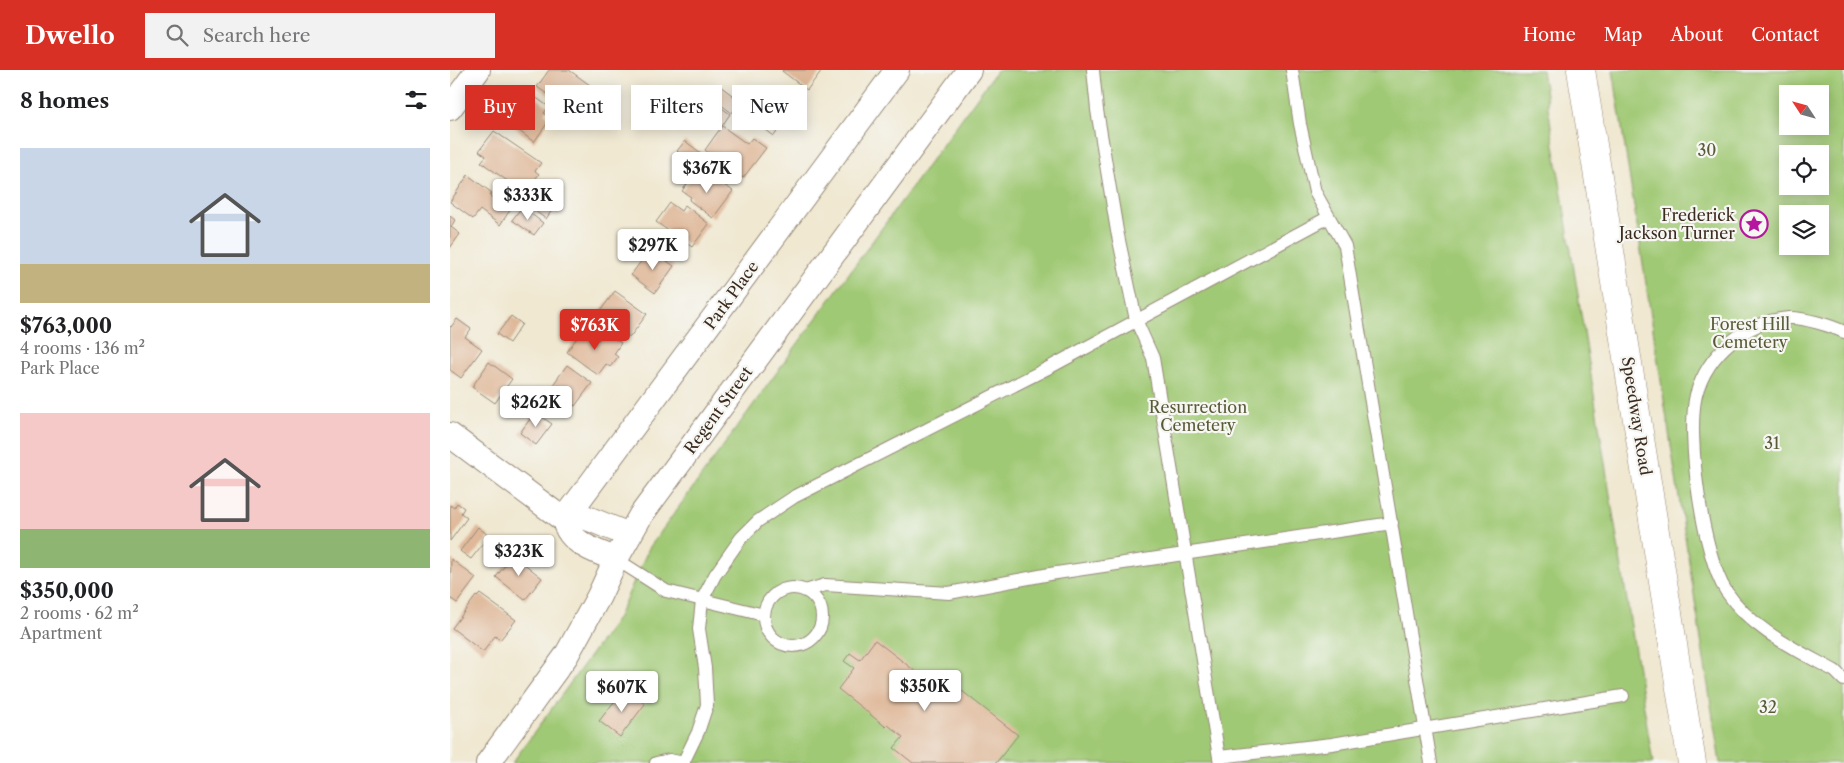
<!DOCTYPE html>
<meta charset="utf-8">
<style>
body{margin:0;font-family:"Libre Caslon Text",serif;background:#f2f2f2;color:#202124;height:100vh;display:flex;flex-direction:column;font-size:19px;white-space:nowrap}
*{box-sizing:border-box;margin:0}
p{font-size:16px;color:#757577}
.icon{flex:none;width:28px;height:28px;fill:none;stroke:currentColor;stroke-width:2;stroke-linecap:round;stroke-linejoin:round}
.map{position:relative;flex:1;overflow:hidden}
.panel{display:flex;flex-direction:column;background:#fff;width:450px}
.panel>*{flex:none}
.guide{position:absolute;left:15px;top:15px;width:475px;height:45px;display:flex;gap:10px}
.needle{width:32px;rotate:306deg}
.buttons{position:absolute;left:1329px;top:15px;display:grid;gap:10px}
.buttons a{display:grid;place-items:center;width:50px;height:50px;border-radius:0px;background:#fff;box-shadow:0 2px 12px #0003;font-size:25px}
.price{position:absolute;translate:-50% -42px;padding:0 11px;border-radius:5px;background:#fff;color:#222;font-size:16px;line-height:32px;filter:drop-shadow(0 1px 2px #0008)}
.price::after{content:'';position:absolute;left:50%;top:30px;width:15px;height:11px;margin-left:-8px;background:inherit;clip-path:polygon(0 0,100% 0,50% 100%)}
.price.on{background:#d93025;color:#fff}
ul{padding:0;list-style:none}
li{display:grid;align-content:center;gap:10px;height:265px;padding:0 20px}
li span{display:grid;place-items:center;height:155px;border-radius:0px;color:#555}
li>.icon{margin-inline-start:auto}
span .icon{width:90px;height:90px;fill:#fffc;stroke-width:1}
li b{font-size:21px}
h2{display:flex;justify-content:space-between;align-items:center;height:60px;padding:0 20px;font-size:21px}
.pill{padding:0 18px;border-radius:0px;background:#fff;box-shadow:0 2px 12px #0003;font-size:18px;line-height:45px}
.pill.on{background:#d93025;color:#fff}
header{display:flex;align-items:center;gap:30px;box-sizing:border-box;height:70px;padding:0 25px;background:#d93025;color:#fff}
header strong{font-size:24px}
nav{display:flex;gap:28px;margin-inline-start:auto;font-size:18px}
.search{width:350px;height:45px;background:#f2f2f2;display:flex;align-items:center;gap:12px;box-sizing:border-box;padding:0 18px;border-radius:0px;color:#757577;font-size:19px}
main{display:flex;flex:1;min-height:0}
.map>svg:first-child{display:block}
.green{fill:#a0c975;stroke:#6e7a4a;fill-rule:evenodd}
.building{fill:#dfb899}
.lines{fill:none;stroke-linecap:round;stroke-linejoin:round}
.lane-casing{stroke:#968978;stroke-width:14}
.street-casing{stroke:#968978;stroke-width:26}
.secondary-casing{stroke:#968978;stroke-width:29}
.lane{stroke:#fff;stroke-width:12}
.street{stroke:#fff;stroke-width:24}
.secondary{stroke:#fff;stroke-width:28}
.labels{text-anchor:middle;stroke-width:4.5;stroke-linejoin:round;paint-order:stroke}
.park-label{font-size:16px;fill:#595a38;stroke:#f6f6f2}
.poi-label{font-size:16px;fill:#3b2a1e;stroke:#f6f6f2;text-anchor:end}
.street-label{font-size:16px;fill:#3b2a1e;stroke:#f6f6f2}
</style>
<header>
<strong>Dwello</strong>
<div class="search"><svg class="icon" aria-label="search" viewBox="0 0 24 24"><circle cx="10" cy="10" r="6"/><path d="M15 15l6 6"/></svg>Search here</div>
<nav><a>Home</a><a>Map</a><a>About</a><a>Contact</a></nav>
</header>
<main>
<section class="panel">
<h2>8 homes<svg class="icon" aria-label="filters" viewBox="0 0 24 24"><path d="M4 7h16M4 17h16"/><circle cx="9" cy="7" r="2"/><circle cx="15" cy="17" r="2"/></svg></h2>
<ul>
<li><span style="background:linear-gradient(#c9d6e8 75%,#c2b280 0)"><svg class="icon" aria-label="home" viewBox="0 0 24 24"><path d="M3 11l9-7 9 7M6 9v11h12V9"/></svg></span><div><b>$763,000</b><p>4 rooms · 136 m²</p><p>Park Place</p></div></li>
<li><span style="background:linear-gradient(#f6c9c9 75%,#8fb573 0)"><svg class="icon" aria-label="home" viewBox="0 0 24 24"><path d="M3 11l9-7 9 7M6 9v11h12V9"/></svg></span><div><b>$350,000</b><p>2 rooms · 62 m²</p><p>Apartment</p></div></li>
</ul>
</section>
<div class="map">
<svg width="1394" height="693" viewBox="0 0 1394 693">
<rect width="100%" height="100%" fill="#f6f6f2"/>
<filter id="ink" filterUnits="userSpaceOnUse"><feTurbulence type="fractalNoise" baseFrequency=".02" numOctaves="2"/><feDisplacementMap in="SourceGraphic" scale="10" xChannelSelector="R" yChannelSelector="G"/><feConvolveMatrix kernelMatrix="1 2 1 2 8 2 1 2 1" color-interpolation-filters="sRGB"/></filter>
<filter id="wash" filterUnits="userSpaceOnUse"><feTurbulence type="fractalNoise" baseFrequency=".0096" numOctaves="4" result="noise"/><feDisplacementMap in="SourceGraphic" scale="20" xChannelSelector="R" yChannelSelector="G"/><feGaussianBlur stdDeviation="1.12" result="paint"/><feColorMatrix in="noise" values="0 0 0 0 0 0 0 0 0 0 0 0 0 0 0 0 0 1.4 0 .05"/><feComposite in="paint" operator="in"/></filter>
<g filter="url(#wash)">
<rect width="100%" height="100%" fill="#f0e8d1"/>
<path class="green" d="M547 0H1092L1203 693H62L167 549 199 478Z
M1163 0H1394V693H1270ZM1338 24H1370V56H1338ZM1338 84H1370V116H1338ZM1338 144H1370V176H1338Z"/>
<g id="blocks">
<path class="building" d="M99 0H119L151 23 133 48 87 17Z
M333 0H372L357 20 332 1Z
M270 16 290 31 282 43 262 28Z
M81 24 99 37 94 43 101 48 84 72 61 55 76 35 74 33Z
M316 24 328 32 332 27 342 35 338 40 341 42 339 45 341 46 338 51 336 49 324 66 299 47Z
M257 27 280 44 272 56 248 38Z
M272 56 297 74 302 68 316 78 293 108 255 80Z
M44 61 91 93 85 101 89 104 80 116 76 113 70 120 31 92 36 86 29 81Z
M235 71 251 83 243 93 227 81Z
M245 103 254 109 258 104 283 121 263 148 239 130 241 127 232 121Z
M18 105 42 123 40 126 60 140 50 155 30 140 23 149 0 132Z
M87 124 104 137 96 149 78 136Z
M220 133 231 141 235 135 259 154 242 177 206 152Z
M72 137 93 153 84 165 62 150Z
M0 146 5 150 1 157 10 164 0 178Z
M200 179 224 196 205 223 181 205Z
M165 221 197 244 180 267 148 244Z
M61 246 72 254 59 273 47 264Z
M7 249 21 259 15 267 32 279 11 308 0 300V256L1 257Z
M133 259 148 270 154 261 171 273 164 284 168 287 160 297 156 294 148 305 117 282Z
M39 292 62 309 45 333 22 317Z
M117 295 142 313 125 336 100 319Z
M85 342 102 354 86 375 70 363Z
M7 433 14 438 11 443 17 448 0 471V435L4 438Z
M28 457 39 466 21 489 10 481Z
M63 485 92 508 75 530 46 507Z
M1 489 26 508 7 533 0 528Z
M30 524 66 550 50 570 45 566 33 582 2 558 26 526 27 527Z
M425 570 474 608 473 610 488 622 498 610 568 665 546 693H463L444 678 453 667 438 655 436 657 388 619 404 598 394 591 400 583 410 590Z
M175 618 195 634 170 667 149 651Z"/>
</g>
</g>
<g filter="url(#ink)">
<use href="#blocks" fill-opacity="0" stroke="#968978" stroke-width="1"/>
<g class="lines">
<g class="lane-casing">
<path id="lane" d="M643 0 647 40 667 161 686 250 703 288 770 693
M842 0 850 54 865 122 895 176 981 693
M1394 262C1382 256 1352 247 1339 248 1296 251 1258 283 1246 325 1236 367 1253 486 1276 521 1302 560 1345 579 1385 601L1394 610
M166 489 216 521 314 545
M314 547a29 29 0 1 1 58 0a29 29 0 1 1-58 0Z
M355 521 375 515 499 523 600 504 942 453
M769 687 882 674 1173 626
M206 693 219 690 234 693
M233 693 248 662 257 635 255 598 249 559 252 530 265 505 291 468 308 451 344 427 602 296 879 147"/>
</g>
<g class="street-casing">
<path id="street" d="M0 38 28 0
M0 365 114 450C119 473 146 482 166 489
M114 450 447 0
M114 450 132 446 179 465
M38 693 116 586 149 526 166 489 191 445 519 0"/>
</g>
<g class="secondary-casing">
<path id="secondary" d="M1131 0 1242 693"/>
</g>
<use href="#lane" class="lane"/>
<use href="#street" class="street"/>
<use href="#secondary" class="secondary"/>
</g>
</g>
<defs>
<g id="sight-ring" transform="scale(1.4375)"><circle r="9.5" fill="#f6f6f2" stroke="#b5179e" stroke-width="1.5"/><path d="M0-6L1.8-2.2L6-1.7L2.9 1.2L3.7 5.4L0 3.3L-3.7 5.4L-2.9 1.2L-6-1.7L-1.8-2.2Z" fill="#b5179e"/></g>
</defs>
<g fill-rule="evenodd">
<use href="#sight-ring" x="1304" y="154"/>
</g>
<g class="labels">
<g class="park-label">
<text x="1257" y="86">30</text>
<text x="1300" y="260">Forest Hill<tspan x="1300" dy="18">Cemetery</tspan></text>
<text x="748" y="343">Resurrection<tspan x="748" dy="18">Cemetery</tspan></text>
<text x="1322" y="379">31</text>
<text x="1318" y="643">32</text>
</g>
<g class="poi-label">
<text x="1285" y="151">Frederick<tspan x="1285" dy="18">Jackson Turner</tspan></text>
</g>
<g class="street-label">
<text transform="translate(281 225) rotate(-54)" y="6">Park Place</text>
<text transform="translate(268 340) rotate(-54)" y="6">Regent Street</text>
<text transform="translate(1187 346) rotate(81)" y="6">Speedway Road</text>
</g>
</g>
</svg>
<div class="buttons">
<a><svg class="needle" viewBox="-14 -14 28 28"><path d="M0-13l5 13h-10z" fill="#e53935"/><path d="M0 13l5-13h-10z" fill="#757577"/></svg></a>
<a><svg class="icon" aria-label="locate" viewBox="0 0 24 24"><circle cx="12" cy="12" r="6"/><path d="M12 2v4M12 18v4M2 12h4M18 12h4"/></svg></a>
<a><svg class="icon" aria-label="layers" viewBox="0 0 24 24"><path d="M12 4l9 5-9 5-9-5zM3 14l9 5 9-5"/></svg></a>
</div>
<b class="price" style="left:257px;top:124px">$367K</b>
<b class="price" style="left:78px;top:151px">$333K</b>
<b class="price" style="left:203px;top:201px">$297K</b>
<b class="price on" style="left:145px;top:281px">$763K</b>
<b class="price" style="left:86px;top:358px">$262K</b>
<b class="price" style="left:69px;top:507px">$323K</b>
<b class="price" style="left:475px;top:642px">$350K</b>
<b class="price" style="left:172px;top:643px">$607K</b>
<div class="guide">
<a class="pill on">Buy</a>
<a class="pill">Rent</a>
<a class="pill">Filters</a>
<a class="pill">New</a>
</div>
</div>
</main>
